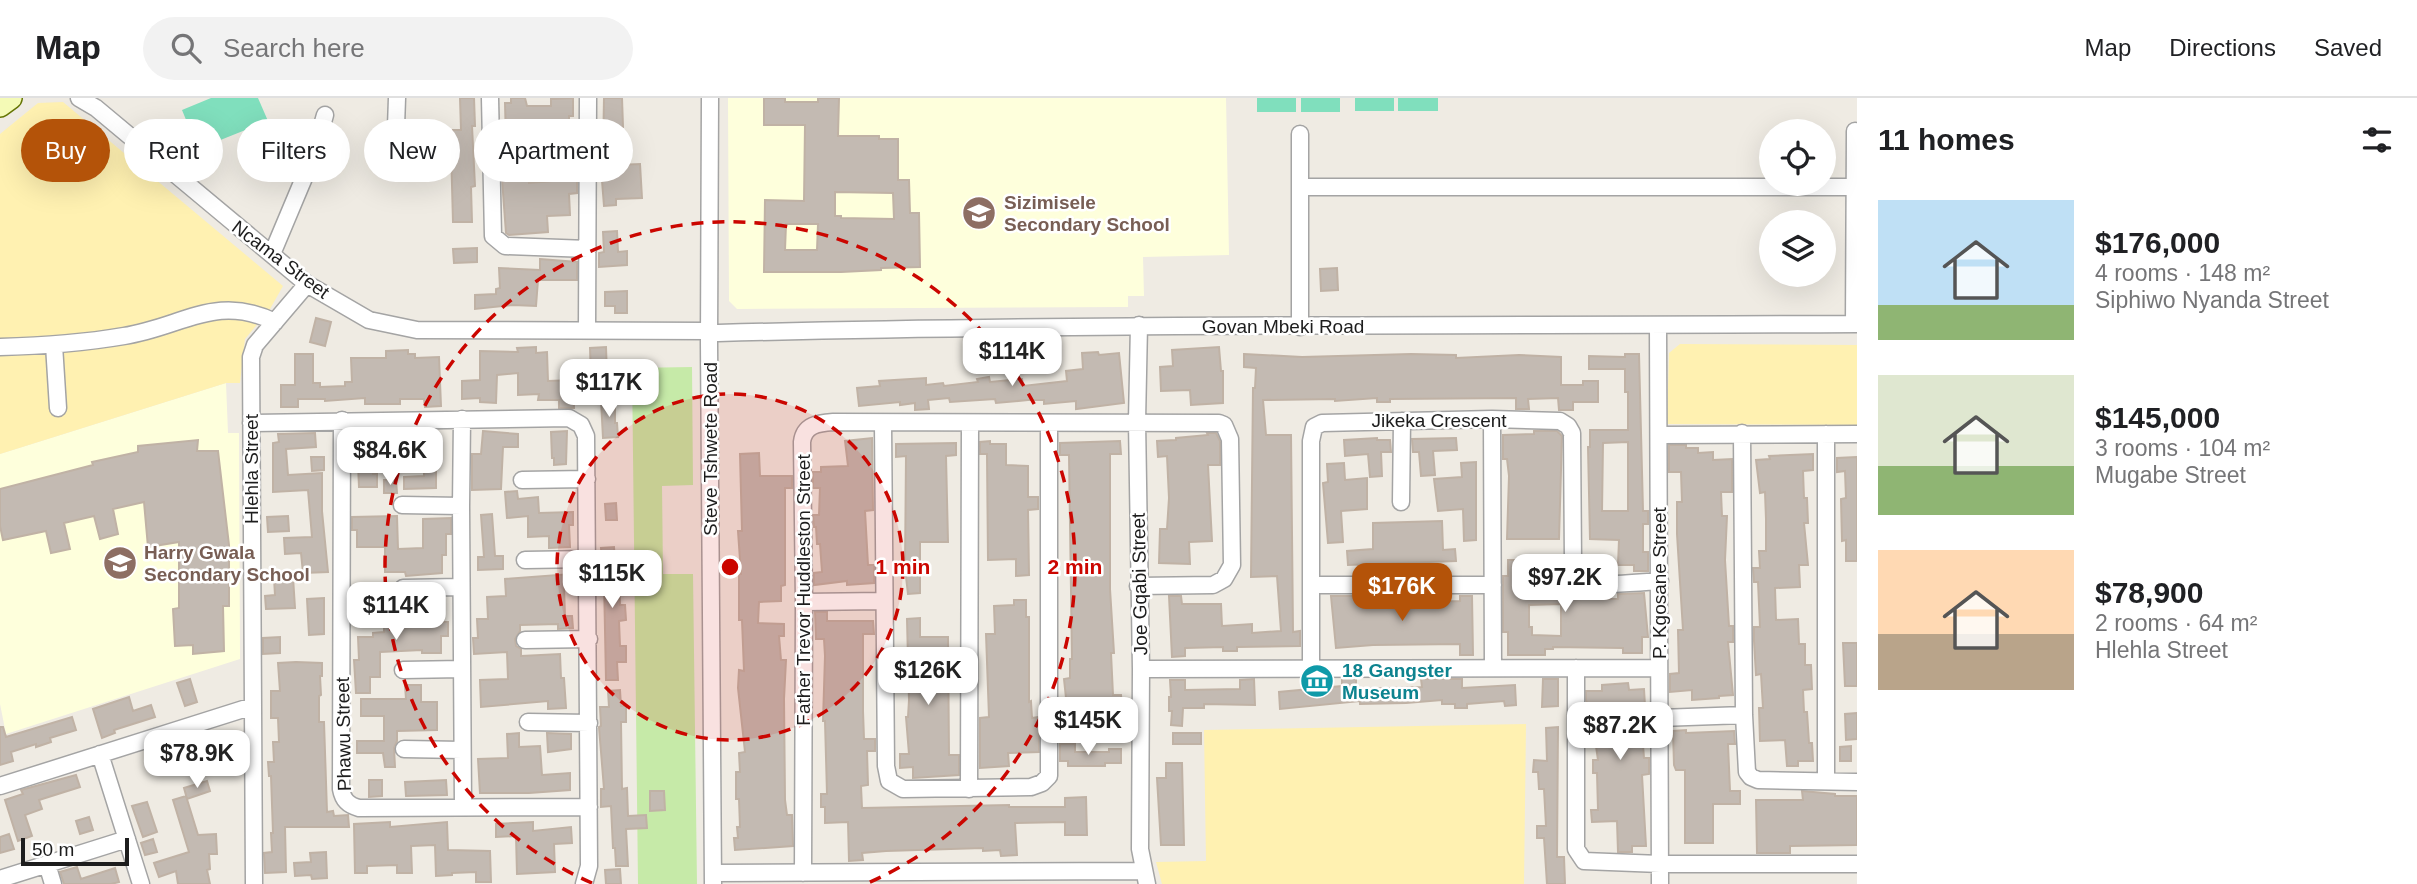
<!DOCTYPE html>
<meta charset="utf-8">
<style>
body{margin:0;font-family:Arial,sans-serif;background:#f2f2f2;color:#202124;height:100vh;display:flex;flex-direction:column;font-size:26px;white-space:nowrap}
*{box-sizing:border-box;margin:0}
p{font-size:23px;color:#757577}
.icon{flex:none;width:38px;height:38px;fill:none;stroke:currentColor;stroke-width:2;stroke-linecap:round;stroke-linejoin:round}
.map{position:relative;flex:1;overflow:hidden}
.side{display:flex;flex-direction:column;background:#fff;width:560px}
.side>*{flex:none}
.banner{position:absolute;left:21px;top:21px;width:665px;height:63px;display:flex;gap:14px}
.fabs{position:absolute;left:1759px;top:21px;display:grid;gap:14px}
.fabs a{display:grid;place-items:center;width:77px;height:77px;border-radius:50%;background:#fff;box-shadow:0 7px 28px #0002;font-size:35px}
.scale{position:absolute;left:21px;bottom:18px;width:108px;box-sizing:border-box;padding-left:7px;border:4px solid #1d1d1d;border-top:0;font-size:19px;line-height:24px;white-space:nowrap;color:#1d1d1d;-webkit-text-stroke:5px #fff;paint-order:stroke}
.price{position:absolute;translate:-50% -60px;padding:0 16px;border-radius:14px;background:#fff;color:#222;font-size:23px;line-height:46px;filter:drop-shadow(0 2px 4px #0008)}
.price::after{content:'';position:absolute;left:50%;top:42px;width:21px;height:16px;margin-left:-10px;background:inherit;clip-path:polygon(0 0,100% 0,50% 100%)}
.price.selected{background:#b45309;color:#fff}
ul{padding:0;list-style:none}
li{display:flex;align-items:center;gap:21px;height:175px;padding:0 21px}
li span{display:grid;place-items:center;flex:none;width:196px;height:140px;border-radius:0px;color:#555}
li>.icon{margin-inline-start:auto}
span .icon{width:84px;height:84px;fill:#fffc;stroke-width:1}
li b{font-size:30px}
h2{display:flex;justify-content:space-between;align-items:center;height:84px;padding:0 21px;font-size:30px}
.pill{padding:0 24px;border-radius:32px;background:#fff;box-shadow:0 7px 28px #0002;font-size:24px;line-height:63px}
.pill.selected{background:#b45309;color:#fff}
header{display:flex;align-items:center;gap:42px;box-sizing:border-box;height:98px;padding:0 35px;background:#fff;border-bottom:2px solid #e0e0e0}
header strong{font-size:33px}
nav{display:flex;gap:38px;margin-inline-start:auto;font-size:24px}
.search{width:490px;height:63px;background:#f2f2f2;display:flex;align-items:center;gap:18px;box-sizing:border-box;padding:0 24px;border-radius:38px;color:#757577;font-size:26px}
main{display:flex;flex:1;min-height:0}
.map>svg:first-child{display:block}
.education{fill:#feffdc}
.grass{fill:#c6eaa8}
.sand{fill:#fff1b1}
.pitch{fill:#80dfbd}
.building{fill:#c3bab2;stroke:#c0b2a5;stroke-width:2;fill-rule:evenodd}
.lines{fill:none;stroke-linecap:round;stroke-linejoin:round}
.street-casing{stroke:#a4a4a4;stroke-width:19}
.secondary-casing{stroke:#657504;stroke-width:24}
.street{stroke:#fff;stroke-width:16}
.secondary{stroke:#f4fab6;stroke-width:21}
.ring{fill:none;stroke:#cb0600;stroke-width:3.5;stroke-dasharray:12 9}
.labels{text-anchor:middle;stroke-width:5;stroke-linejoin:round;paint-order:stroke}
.education-label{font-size:19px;font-weight:bold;fill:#785e54;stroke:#fff;text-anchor:start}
.street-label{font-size:19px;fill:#1d1d1d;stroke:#fff}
.culture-label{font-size:19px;font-weight:bold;fill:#0d838f;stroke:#fff;text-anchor:start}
.centre{fill:#cb0600;stroke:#fff;stroke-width:3.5}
.ring-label{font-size:21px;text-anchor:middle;font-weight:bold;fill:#cb0600;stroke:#fff;stroke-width:5;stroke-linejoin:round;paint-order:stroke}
</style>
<header>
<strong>Map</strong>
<div class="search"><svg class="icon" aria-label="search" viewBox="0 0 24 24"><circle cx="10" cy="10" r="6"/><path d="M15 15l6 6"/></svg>Search here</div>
<nav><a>Map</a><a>Directions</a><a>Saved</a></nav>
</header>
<main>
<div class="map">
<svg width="1857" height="786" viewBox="0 0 1857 786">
<rect width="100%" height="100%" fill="#efebe3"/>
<path class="education" d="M728 0H1226L1229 157 1143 159 1144 198H1128V209L737 211 729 203Z
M226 285 228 335H239L240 561 6 636 0 606V356Z"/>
<path class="grass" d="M692 269 693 387 662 388 663 476H693L697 786H638L632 270Z"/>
<path class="sand" d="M63 4 283 188 270 211 245 241 240 285H226L0 356V36L38 5Z
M1680 246 1857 247V327L1667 326 1669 255Z
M1526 626 1524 786H1162L1156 764 1206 763 1204 632Z"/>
<path class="pitch" d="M211 0H258L268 23 198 51 182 12Z
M1257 0H1296V14H1257Z
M1301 0H1340V14H1301Z
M1355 0H1394V13H1355Z
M1398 0H1438V13H1398Z"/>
<path class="building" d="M460 0H474L475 28H472L475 88 471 89 472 124H453L451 50H453V32H461Z
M511 0H525L527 8H551V1L573 0V18H569V35H567V55H552V45H529V85L577 81V95L569 96 570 117 547 118 548 134 509 137 506 135 502 81 504 43H506L505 5H511Z
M604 0H622L623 29H617V67L640 66 642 100 616 101V107L604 108 600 57H603Z
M764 0H785V4H818V0H839L838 38H879V41H898V82H909L910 115H919L920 169 881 170V172L841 174H764L765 102 804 103 805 27H764ZM835 94 893 95 894 121 841 120V118H835ZM786 126H818L817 152H785Z
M617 133 618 154 627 153V167L599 169V155L604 154 603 134Z
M477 150V164L454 165 453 151Z
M540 161 577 164V182H538L536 208 513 207 475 211V197L496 196V191L500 190 499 170 540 172Z
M1337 170 1338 192 1321 193 1320 171Z
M627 193V215H615V208H605V194Z
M316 220 331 224 325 248 310 244Z
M536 249V255L547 254 548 283 573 282 574 310H559V302H538L539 296 518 297V275L497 277 496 305 480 304V300L462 301V283L480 282V253L518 254 517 250Z
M606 249 607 278 591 279 590 250Z
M1219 249 1221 273H1223V305L1191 307 1190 292 1161 293 1160 269 1173 268 1172 252Z
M408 252V256H415V260L439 259 441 308 425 309 424 301H400V306H365V300L325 303V301H298V309H281V287H295V256H313V285H320V289L345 288V284H352L351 260H386V253Z
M1098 254 1099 257 1119 255 1124 305 1076 311V303L1044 306V302H1028L996 305 995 301 950 304 949 300 928 302 929 311 915 312V305L900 307V304L859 308 857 290 880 288 879 283 926 280V287L943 285 944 288 978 284 977 281 989 279 990 284 1022 281 1023 288 1067 283 1066 273 1083 271 1082 255Z
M1244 256 1302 259 1411 256 1456 257V260L1519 257 1561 259V287H1583V283H1598V304H1573V312H1559L1558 300 1528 301 1529 311H1516V300L1390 301V304H1377V300L1335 303V301L1263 302 1266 337H1291L1293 534 1300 533V548L1237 549V553H1223V549L1185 550V558L1172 559 1169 498H1181L1182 506H1221L1222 528 1252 526V535L1281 533 1277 478 1251 479 1253 290H1255L1256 270 1244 269Z
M1625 256H1639L1643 413H1648V426H1643V454H1648V473H1634V467H1618L1619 442 1590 441 1588 349H1590V332H1628V294H1625V271H1589V258L1625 259ZM1628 344V413H1602L1603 345Z
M625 270 627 295 613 296 611 271Z
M601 302H615V325H617L618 339 603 340Z
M483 333 518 336V349H503L501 391 472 392V356H481Z
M567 333 566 366 554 367V360H552L551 334Z
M1534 333H1557L1562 338 1559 441H1507L1509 378 1507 361H1503V337L1534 336Z
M315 335 316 349 286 351 288 377 322 375V413L328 474 303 475 301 455 285 456 284 440 312 439 308 392 273 394V345L279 344 278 336Z
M424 335H436V390L404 391V379L424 378Z
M1207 335H1216L1220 343V367H1208L1212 443 1189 444 1190 466 1159 465 1160 431H1167L1169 400 1167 358 1158 359 1157 343 1176 342V340L1208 337Z
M352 338H369V355H372L373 376H377V389H359L358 366 352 367Z
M872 340 873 412 865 413 868 467H874V485L847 487V483L814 487V475L822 474 820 446H817L816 429H814L813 417H819L820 390H813V374H821V369L848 368 845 343Z
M1377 340V342H1390L1391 354H1381L1382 378 1370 379 1368 356 1345 358 1344 342Z
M1456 340 1457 352 1433 353 1435 377 1421 378 1419 354H1413L1412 341Z
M198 342 197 353H218L229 447V508H223L224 553 193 556V547L175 548 173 511 179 510V444L148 449 144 404 113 411 118 436 100 441 94 418 64 425 70 451 51 455 46 433 3 442 0 428V391L93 367 92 364 138 354V348Z
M990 343V346H1006V367L1028 368V399H1038V411L1028 412 1029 477 1016 478V461L988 462 987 356H980V344Z
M1120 343 1121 356H1110V491L1114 555H1111L1113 597H1121L1122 610 1092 614 1061 612 1060 600H1066L1064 581 1070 580V561H1072L1069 357H1060V345Z
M956 345V357L946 358 948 444H920V495L908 496 905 470 906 358 896 359V346Z
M1669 347H1686V350H1698V355L1713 354V362L1732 361V394H1721L1722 418H1727L1725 462 1729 528H1733V544H1728L1733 597 1719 598V600L1692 602V592L1670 594V576L1679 575 1678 532H1683L1677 436V404H1682L1681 374H1669Z
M759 355 760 378H792V390H785V487L781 488V503L759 504 758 525 784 526V538H779L781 562H786L784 601 785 702 787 717H792L793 748 735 752 734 740H738L737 729H740L739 701H736V674H740L739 655 745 654 738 590 739 572 744 573 742 522H739V476H741L738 433H742L740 356Z
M1813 356V372L1803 373 1804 400H1807L1808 425H1804L1808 467H1799L1800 489 1775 490 1776 522 1798 521 1799 546H1805V567H1811L1812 591 1803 592 1804 614H1807L1809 645H1812L1813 663H1798V668H1787L1785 642 1760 643 1759 610H1763L1761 576 1756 577 1754 543V529H1760L1758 484H1754L1753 470H1760L1759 453H1766V421L1765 394 1760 395 1756 362 1770 361 1769 358Z
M311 359H324V372L312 373Z
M1857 359V463H1846V442L1842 443 1841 401 1846 400 1845 373 1837 374V360Z
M1476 364V442L1464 443 1463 411 1438 413 1434 381 1462 379 1461 365Z
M1344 365 1345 382 1367 380V411L1341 413 1343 444 1328 445 1323 385 1328 384 1327 366Z
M384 382H396L397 395H384Z
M517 393 518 401 538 399 539 415 573 414V427H569L570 449 549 450V438L528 439V418L507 420 505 394Z
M616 405 617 422H606L605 406Z
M492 416 495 458H503V471L478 472V459H484L481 417Z
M288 418 289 433 268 434 267 419Z
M397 418 398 451 423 450V421L451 420V436H446V457H442V475L406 478 405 474H385V449H357V432H352V419Z
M1442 423 1443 452 1455 451 1456 463 1348 467 1347 453 1373 451V425Z
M614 449 615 465 625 464V481L619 482 620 507H625L626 522 619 523 620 548H626V564H617L618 582H606L604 482H598L597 466 602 465 601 450Z
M1508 462H1559V481H1565V501H1618V496L1644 495 1648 539H1642V555H1623V550L1553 549V551H1545V557H1508V534H1503V478H1508ZM1561 506V538L1532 537V529H1529V507Z
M571 476V489H564L565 518H572L573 530 558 531V526L520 527V533L515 541 516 548 521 551V558L560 556 561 580H564L566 610 548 611V603L481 609 480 582 508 581 507 554 474 556 473 540H478L477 521H488L487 499 506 498 505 481Z
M293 479 295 510 266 511 265 498 275 497 274 480Z
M1331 498H1384V505L1460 503V498H1472L1473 557H1460V546L1373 547 1336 550Z
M324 500V536L309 537 307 501Z
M1014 502H1026V519H1029V604L1031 603 1032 620 1039 619V654L1008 655 1009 668 980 670V620L989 619 986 536H995L994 508 1014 507Z
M414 506V514H418V524H448V538H441V555H422V552L380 554V579H370V595H356L354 562H359L358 539H373V535L384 534V509Z
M815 514H827V523H873L874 536H863V613L864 641H875V653H867L868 687 861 688 862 710 1009 707V709H1065V700L1086 699 1087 737H1065V724L1015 725 1017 757 1001 758 1000 752 983 753V750L886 753 862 755 863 762 849 763 848 724 825 725V709H821V696H827L825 623H823L825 558 824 541H816Z
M920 520V539H948L949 657H959V677L913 680V669L900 670V656H909L906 619H908L909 602 907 521Z
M280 539V555L263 556V540Z
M1843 545H1857V588H1845Z
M296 564 322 565V578H320L321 597 319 598V624H324L327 714 333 713 334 718 348 717 349 729H285L286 774 265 775 264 755 272 754 271 735H273L271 678H269L268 664H274L273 644H279L278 620H271V593H280L278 565Z
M190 581 197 604 185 608 177 585Z
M1254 581 1255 607 1204 606V610H1183L1182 628 1171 627 1172 613H1169V599H1171L1170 582H1185V592L1240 591V582Z
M1342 581H1356V591L1422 589 1421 581H1462V590L1515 587 1516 607 1505 608 1504 603 1467 606V610H1455V606H1442V602L1406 605 1360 606V603L1280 611 1279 594 1342 588Z
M1543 581H1558V608L1542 609Z
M1628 585 1629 592 1644 591 1645 608H1642L1643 621H1640L1641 647H1643L1644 660H1649V676L1642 677 1646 748H1632V754H1618L1617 723 1592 724 1591 712H1598L1597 675H1593V662H1598L1593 627H1598L1599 605 1587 606 1586 602V593H1602V587Z
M405 587H421V604H437V632L397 633V643L394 650 395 669H385L383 655H357V643H384V618H361V601H406Z
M620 592 621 608H626V624H621L622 691 627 690 628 718 646 717 647 730 626 731 628 768H616L615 750H613L611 708 601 709V691H604L599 629 601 628 600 609H609L608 593Z
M129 599 133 613 151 607 155 619 114 632 115 635 102 640 93 611Z
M1857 615V641L1846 642 1845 616Z
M72 619 76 632 50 640 51 644 36 649V646L11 654 13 663 0 667V629H3L6 639Z
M1558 629 1557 759H1564L1565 786H1547L1544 740H1537V728H1546L1544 691H1539L1538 674H1533L1534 662 1547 663 1546 630Z
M1686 632V635L1734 633 1735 646H1728L1730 693H1740V706H1713V745H1685V672H1676L1674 667 1673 633Z
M519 635V649L540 648 542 677 570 675V692L529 695H480L478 661 508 660 507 636Z
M547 635 571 636V651L548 654Z
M1173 635H1201V646H1173Z
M1060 646H1075V654H1109V651H1121V665H1105V668H1068V663H1060Z
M1851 648V663H1840V649Z
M1166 665H1182L1184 747H1161L1157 680H1166Z
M76 677 80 689 39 702 42 711 25 717 32 738 18 743 5 702 23 696 21 692Z
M369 682H382V698L369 699Z
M446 682 447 697 406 698 405 684Z
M207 683 210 693 187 701 184 690Z
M650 693H664L665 712 650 713Z
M1802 693 1835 696V698H1857V747L1790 748V755H1757L1756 702H1803Z
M186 698 198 737 216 736 217 756H209L210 771 207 772 210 786H178L176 773 159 779 154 765 189 754 173 702Z
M147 704 157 734 143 739 132 708Z
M89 719 93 732 80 736 76 723Z
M390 724V729L447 724 448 752 490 753 491 784H476V774L452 775V777L436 778 435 747 411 748 412 775H397V767L367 768V775H355L354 726Z
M533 724V733L571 729 572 745 554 746 555 774 517 776 516 738 496 739V726Z
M9 736 14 751 0 755V739Z
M153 741 157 754 145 757 141 745Z
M326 754 327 780 312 781 311 777 295 778 294 765 311 764 310 755Z
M77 769 81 781 115 770 119 784 111 786H64L60 774Z
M620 771 621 786H606L605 772Z"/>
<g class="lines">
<g class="street-casing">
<path id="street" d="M79 0 96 10 307 186 369 222 417 232 709 233 718 235C1097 225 1477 228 1857 226
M490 0 493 138 505 148 588 151
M710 0 709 245 713 786
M396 29 397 0
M550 71 588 70
M1301 89H1857
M272 156 314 56 325 17
M1854 226 1855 33
M1139 227 1137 323 1141 571 1140 751 1147 786
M1658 227 1660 786
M1300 229V36
M587 232 588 0
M54 247 58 310
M0 249C42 248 83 245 124 238 182 229 216 195 275 224
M462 321 461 408 463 709
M1492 321 1493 570
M342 322 341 691C343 702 348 707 359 710L589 709
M251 325 569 320 581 327 586 338 589 768 584 786
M883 326 886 668 889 683 903 691 1031 689 1042 685 1049 678V325
M1742 335 1744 617 1747 674 1751 679 1758 682 1857 684
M1826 336V683
M1659 337 1857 336
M522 382 587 381
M1401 404 1402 323
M402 407 461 408
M525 462 588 461
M1312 487H1493
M403 490 461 489
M804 504 883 503
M525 542 589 541
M1311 570V343L1314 329 1322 325 1492 321 1560 323 1568 328 1572 335 1573 465C1574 472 1575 481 1582 484 1593 489 1645 484 1660 483
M1576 570V751L1584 763 1660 766H1857
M1141 571 1658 570
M403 572 462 571
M1660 620 1744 617
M528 624 589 625
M1050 633H1140
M404 651 462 652
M100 656 141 786
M0 688 253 608
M969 691 970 326
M47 766 53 786
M713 775 1143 773
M803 775 804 504 802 344C804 327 818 325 833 324L1219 325 1224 327 1230 341 1232 467 1224 481 1213 487 1138 488
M0 781 127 741
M254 786 251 259 255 247 307 186"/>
</g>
<g class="secondary-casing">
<path id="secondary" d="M0 8 11 0"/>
</g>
<use href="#street" class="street"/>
<use href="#secondary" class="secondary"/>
</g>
<circle cx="730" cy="469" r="173" fill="#cb0600" fill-opacity=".12"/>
<g class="ring">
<circle cx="730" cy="469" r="173"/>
<path d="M592 785A345 345 0 1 1 868 785"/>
</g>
<defs>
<g id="school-disc" transform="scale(1.75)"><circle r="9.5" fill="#8d6e63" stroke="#fff"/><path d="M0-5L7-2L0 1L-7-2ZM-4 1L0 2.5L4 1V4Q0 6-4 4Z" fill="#fff"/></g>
<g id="museum-disc" transform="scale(1.75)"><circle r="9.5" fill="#0f9aa8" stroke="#fff"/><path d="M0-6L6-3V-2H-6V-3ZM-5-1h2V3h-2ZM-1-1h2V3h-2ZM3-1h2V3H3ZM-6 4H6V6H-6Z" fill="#fff"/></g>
</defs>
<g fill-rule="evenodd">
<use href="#school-disc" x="979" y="115"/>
<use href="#school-disc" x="120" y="465"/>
<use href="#museum-disc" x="1317" y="583"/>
</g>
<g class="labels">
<g class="education-label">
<text x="1004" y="111">Sizimisele<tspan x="1004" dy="22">Secondary School</tspan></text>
<text x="144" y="461">Harry Gwala<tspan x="144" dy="22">Secondary School</tspan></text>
</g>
<g class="street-label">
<text transform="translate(281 161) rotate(37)" y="7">Ncama Street</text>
<text x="1283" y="235">Govan Mbeki Road</text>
<text x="1439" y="329">Jikeka Crescent</text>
<text transform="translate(710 351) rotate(-90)" y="7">Steve Tshwete Road</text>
<text transform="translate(251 371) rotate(-90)" y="7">Hlehla Street</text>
<text transform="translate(1659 485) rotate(-90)" y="7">P. Kgosane Street</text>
<text transform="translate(1139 486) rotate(-91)" y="7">Joe Gqabi Street</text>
<text transform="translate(803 492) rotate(-90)" y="7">Father Trevor Huddleston Street</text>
<text transform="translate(343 636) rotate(-91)" y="7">Phawu Street</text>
</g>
<g class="culture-label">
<text x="1342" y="579">18 Gangster<tspan x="1342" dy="22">Museum</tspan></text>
</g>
</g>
<circle cx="730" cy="469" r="10" class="centre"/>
<g class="ring-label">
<text x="903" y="476">1 min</text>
<text x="1075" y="476">2 min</text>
</g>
</svg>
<div class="fabs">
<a><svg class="icon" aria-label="locate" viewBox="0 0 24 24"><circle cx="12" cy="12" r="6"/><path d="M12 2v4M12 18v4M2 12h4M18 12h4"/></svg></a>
<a><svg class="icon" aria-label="layers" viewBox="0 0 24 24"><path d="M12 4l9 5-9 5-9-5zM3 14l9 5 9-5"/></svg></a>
</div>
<div class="scale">50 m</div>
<b class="price" style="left:1012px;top:290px">$114K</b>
<b class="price" style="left:609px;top:321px">$117K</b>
<b class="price" style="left:390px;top:389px">$84.6K</b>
<b class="price" style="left:612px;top:512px">$115K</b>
<b class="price" style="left:1565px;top:516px">$97.2K</b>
<b class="price selected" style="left:1402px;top:525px">$176K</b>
<b class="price" style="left:396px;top:544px">$114K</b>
<b class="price" style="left:928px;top:609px">$126K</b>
<b class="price" style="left:1088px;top:659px">$145K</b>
<b class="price" style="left:1620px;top:664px">$87.2K</b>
<b class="price" style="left:197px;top:692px">$78.9K</b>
<div class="banner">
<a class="pill selected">Buy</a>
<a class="pill">Rent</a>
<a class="pill">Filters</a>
<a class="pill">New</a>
<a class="pill">Apartment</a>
</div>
</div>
<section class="side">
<h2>11 homes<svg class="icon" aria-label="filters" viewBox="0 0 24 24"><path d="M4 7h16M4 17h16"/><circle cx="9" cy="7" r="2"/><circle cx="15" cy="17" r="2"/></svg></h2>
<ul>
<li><span style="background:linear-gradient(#bfe0f5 75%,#8fb573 0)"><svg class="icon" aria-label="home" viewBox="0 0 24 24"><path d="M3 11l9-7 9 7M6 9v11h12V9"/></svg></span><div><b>$176,000</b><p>4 rooms · 148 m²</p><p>Siphiwo Nyanda Street</p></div></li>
<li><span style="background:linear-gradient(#dfe7d0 65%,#8fb573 0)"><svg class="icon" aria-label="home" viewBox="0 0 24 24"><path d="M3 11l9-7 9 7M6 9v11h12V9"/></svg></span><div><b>$145,000</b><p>3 rooms · 104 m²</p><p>Mugabe Street</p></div></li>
<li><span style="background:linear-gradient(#ffd9b3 60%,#b9a48a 0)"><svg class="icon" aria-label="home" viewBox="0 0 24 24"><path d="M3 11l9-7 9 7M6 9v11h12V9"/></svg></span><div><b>$78,900</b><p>2 rooms · 64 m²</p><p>Hlehla Street</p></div></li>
</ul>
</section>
</main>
